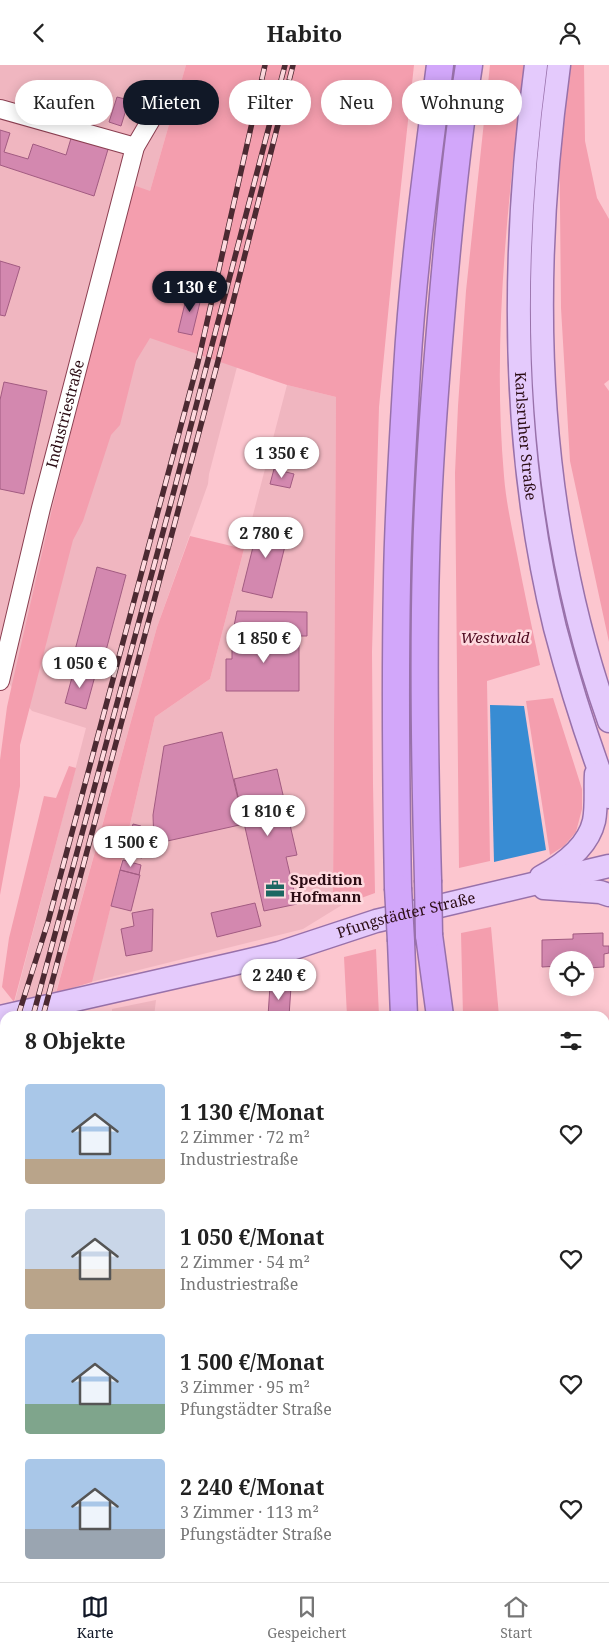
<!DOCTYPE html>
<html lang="de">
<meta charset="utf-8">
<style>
body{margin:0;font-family:"Noto Serif",serif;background:#f2f2f2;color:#222;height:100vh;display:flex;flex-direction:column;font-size:19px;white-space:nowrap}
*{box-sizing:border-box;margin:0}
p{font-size:16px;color:#767676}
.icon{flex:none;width:28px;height:28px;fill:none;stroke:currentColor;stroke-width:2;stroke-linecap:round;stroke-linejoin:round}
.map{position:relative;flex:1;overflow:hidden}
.sheet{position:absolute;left:0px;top:946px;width:610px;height:571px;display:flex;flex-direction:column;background:#fff;border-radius:15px 15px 0 0;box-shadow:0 2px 12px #0003}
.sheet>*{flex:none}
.guide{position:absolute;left:15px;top:15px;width:580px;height:45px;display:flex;gap:10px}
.controls{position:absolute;left:549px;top:886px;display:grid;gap:10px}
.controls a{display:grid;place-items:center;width:45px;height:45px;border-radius:50%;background:#fff;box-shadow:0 2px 12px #0003;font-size:25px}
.price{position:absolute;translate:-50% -42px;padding:0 11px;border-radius:18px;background:#fff;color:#222;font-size:16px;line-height:32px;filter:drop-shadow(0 1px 2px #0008)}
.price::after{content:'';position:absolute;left:50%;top:30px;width:15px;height:11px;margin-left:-8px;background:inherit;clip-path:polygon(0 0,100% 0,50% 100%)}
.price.current{background:#111827;color:#fff}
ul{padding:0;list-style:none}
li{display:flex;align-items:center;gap:15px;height:125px;padding:0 25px}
li span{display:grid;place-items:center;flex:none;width:140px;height:100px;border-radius:5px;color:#555}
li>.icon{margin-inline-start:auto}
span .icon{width:60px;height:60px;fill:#fffc;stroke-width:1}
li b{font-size:21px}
h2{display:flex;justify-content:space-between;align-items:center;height:60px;padding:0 25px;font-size:21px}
.tag{padding:0 18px;border-radius:22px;background:#fff;box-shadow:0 2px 12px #0003;font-size:18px;line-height:45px}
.tag.current{background:#111827;color:#fff}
header{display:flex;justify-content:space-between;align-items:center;height:65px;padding:0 25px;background:#fff;font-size:22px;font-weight:700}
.tab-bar{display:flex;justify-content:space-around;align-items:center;height:70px;border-top:1px solid #e0e0e0;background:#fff;font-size:14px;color:#767676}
.tab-bar a{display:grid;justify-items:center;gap:2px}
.tab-bar .current{color:#111827}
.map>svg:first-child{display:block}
.built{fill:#f0b6c0}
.green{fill:#f49eae}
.water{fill:#388cd3}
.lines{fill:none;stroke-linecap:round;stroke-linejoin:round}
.stream{stroke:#388cd3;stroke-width:4.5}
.building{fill:#d388af;stroke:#a25b81}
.minor-casing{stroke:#8b3f51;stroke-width:20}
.major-casing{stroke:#9871aa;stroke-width:25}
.highway-casing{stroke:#9871aa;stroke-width:29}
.minor{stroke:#fff;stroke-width:18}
.major{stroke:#e4cafc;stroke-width:22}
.highway{stroke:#d2a7fa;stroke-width:26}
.rail-casing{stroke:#4c2a32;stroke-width:5.5}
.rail{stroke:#fed9de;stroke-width:4;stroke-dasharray:11;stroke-linecap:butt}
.highway-bridge-casing{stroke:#9871aa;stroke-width:29;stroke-linecap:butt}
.highway-bridge{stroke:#d2a7fa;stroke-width:26}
.labels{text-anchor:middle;stroke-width:5;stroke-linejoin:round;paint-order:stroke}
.street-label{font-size:15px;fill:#2b0c14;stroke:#fed9de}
.park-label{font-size:15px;font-style:italic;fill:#4f0b21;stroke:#fed9de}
.poi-label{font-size:15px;font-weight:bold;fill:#2b0c14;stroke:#fed9de;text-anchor:start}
</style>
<header><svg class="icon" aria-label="back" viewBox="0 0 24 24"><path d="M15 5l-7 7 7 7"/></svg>Habito<svg class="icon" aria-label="person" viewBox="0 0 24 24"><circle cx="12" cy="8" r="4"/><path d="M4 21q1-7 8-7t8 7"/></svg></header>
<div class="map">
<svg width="609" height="1517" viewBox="0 0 609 1517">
<rect width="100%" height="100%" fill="#fcc6cf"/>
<path class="built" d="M0 0H186L150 126 182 284 237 302 209 409 208 419 157 562 56 927 61 951H11L86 663 32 646 0 608Z
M287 320 336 332 333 830 342 840 303 864 91 917 111 841 155 652 210 614Z
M156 935 154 951H112V944Z
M5 974V1150H3L0 1160V991Z"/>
<path class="green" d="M186 0H414L396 167 379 342 372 587 373 719 375 828 342 840 333 831 336 332 287 320 150 273 136 296 120 360 111 370 83 456 73 475 20 680V721L0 830V695L7 642 13 615 53 440 90 291 87 290 133 120 150 126Z
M490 0H524C508 136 492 274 504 411 506 437 512 463 517 489 524 526 532 563 540 600L487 616 490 796 459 803 455 408 458 341 466 226Z
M565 0H584L585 76 597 133 609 154V315L604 319 609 326V577L570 396 561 243 559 41Z
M190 471 244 484 210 614 155 652 111 841 92 917 56 928 157 562Z
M553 633 582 724V744L576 767 564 781 550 790 526 636Z
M69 701 76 703 14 937 2 922 9 873 44 731 56 733Z
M491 862 499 951H463L461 868Z
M376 884 379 951H347L344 892Z
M3 1150H5V1311L0 1331V1160Z
M605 1222H609V1318H605Z
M306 1513 401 1512 402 1517H306Z
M521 1513H563V1517H522Z"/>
<path class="water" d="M490 640 524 641 546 785 494 797Z"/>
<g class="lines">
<path class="stream" d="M605 1252 609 1253"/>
</g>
<path class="building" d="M78 18 110 28 105 44 74 34Z
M117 32 129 35 121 61 109 57Z
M0 65 10 68 4 87 28 94 33 79 66 90 72 70 109 81 94 131 0 100Z
M0 196 20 202 5 251 0 250Z
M188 226 202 229 192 270 178 267Z
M4 317 47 326 24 429 0 424V335Z
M274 404 294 409 290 423 270 419Z
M260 454 290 461 272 533 242 526Z
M97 502 126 510 99 612 70 604Z
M237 546 307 547V571H232Z
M232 571H299V626H226V594H232Z
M74 605 95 611 86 644 65 638Z
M222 667 244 759 154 779 153 750 164 681Z
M277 704 297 790 286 792 297 839 264 846 234 714Z
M133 759 141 761 138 772 130 770Z
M129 773 146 778 142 793 125 789Z
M123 795 141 800 139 810 120 805Z
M120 805 140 810 131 846 111 841Z
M255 838 261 861 217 872 211 848Z
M153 844 152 886 126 891 121 864 134 861 132 848Z
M603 868V881H609V888L604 889V902L587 903 588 909H585V895H558V901L542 902V875L573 874V869Z
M270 921 291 922 289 951H268Z"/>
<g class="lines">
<g class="minor-casing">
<g id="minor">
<path d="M0 44 135 82"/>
<path id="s1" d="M0 616 41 443 135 82 165 31"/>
</g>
</g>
<g class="major-casing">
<g id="major">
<path id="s2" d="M536 0C511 187 510 379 555 563 570 620 588 677 609 732"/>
<path d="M559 0C529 219 534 446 609 656"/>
<path d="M541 812C563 800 588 782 594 756 597 741 595 724 596 709"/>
<path d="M544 823 600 827 609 830"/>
<path id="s3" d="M0 952 233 899 279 888 376 856 609 801"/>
</g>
</g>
<g class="highway-casing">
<path id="highway" d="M428 815C425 709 423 602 426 495 428 414 434 334 441 253 448 169 456 84 469 0
M398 823C396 720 395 618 397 516 398 446 403 375 407 305 413 203 427 101 440 0
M429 870 440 951
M401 876 404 951
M435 1512 436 1517
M460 1512 461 1517
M509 1512 510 1517"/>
</g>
<use href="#minor" class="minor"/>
<use href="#major" class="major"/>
<use href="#highway" class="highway"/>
<g class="rail-casing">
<path id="rail" d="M18 951 48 857 198 297 265 0
M33 951 170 441 285 0
M43 951 217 300 293 0
M0 1007 5 991
M0 1080 5 1061
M0 1117 5 1097"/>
</g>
<use href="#rail" class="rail"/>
<g class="highway-bridge-casing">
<path id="highway-bridge" d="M428 815 429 870
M398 823 401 876"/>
</g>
<use href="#highway-bridge" class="highway-bridge"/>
</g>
<defs>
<g id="office-bare" transform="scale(1.5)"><path d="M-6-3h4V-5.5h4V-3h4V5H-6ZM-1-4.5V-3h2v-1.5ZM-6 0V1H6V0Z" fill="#1d6862" stroke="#fed9de" stroke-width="2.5" paint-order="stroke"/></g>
</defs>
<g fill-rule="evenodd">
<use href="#office-bare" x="275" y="824"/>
</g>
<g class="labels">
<g class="street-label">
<text dy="5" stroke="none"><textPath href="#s1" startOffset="275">Industriestraße</textPath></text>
<text dy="5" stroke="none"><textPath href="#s2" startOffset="372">Karlsruher Straße</textPath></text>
<text dy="5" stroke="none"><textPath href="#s3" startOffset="419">Pfungstädter Straße</textPath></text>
</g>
<g class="park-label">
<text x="495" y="578">Westwald</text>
</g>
<g class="poi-label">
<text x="290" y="820">Spedition<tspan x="290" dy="17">Hofmann</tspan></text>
</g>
</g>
</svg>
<div class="controls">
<a><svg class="icon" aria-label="locate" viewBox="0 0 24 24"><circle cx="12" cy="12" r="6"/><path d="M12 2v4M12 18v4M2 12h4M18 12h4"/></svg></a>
</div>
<b class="price current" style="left:190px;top:248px">1 130 €</b>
<b class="price" style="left:282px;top:414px">1 350 €</b>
<b class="price" style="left:266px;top:494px">2 780 €</b>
<b class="price" style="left:264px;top:599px">1 850 €</b>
<b class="price" style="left:80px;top:624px">1 050 €</b>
<b class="price" style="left:268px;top:772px">1 810 €</b>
<b class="price" style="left:131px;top:803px">1 500 €</b>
<b class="price" style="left:279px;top:936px">2 240 €</b>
<div class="guide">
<a class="tag">Kaufen</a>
<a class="tag current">Mieten</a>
<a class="tag">Filter</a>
<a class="tag">Neu</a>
<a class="tag">Wohnung</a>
</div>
<section class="sheet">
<h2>8 Objekte<svg class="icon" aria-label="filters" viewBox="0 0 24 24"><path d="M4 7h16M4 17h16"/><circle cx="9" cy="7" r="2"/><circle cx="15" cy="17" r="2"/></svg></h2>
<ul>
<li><span style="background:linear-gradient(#a9c7e8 75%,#b9a48a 0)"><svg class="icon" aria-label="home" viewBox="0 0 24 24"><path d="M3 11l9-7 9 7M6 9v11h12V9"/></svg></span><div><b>1 130 €/Monat</b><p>2 Zimmer · 72 m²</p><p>Industriestraße</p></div><svg class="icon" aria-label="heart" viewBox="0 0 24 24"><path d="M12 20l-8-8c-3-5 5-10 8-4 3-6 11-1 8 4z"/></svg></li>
<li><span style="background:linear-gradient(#c9d6e8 60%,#b9a48a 0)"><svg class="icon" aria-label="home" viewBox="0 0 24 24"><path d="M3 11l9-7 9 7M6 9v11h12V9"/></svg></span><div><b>1 050 €/Monat</b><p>2 Zimmer · 54 m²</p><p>Industriestraße</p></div><svg class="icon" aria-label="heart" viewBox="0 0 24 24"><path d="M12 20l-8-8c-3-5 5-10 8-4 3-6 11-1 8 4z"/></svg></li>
<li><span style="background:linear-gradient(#a9c7e8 70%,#7fa58c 0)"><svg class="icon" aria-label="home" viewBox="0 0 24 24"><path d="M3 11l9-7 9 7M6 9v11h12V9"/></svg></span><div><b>1 500 €/Monat</b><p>3 Zimmer · 95 m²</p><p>Pfungstädter Straße</p></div><svg class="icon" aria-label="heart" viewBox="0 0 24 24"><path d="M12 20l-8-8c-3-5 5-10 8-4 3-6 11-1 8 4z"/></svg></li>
<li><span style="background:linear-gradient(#a9c7e8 70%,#9aa5b1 0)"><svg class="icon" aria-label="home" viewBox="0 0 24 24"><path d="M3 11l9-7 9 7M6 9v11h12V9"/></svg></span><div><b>2 240 €/Monat</b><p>3 Zimmer · 113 m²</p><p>Pfungstädter Straße</p></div><svg class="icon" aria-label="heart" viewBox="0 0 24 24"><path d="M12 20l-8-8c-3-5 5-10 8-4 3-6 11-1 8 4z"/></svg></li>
</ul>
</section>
</div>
<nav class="tab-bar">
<a class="current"><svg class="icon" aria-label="map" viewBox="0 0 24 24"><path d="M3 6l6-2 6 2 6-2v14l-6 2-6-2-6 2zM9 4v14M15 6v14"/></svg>Karte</a>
<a><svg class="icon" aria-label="saved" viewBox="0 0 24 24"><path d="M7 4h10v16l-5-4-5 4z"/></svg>Gespeichert</a>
<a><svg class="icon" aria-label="home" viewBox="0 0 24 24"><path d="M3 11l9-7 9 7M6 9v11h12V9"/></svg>Start</a>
</nav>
